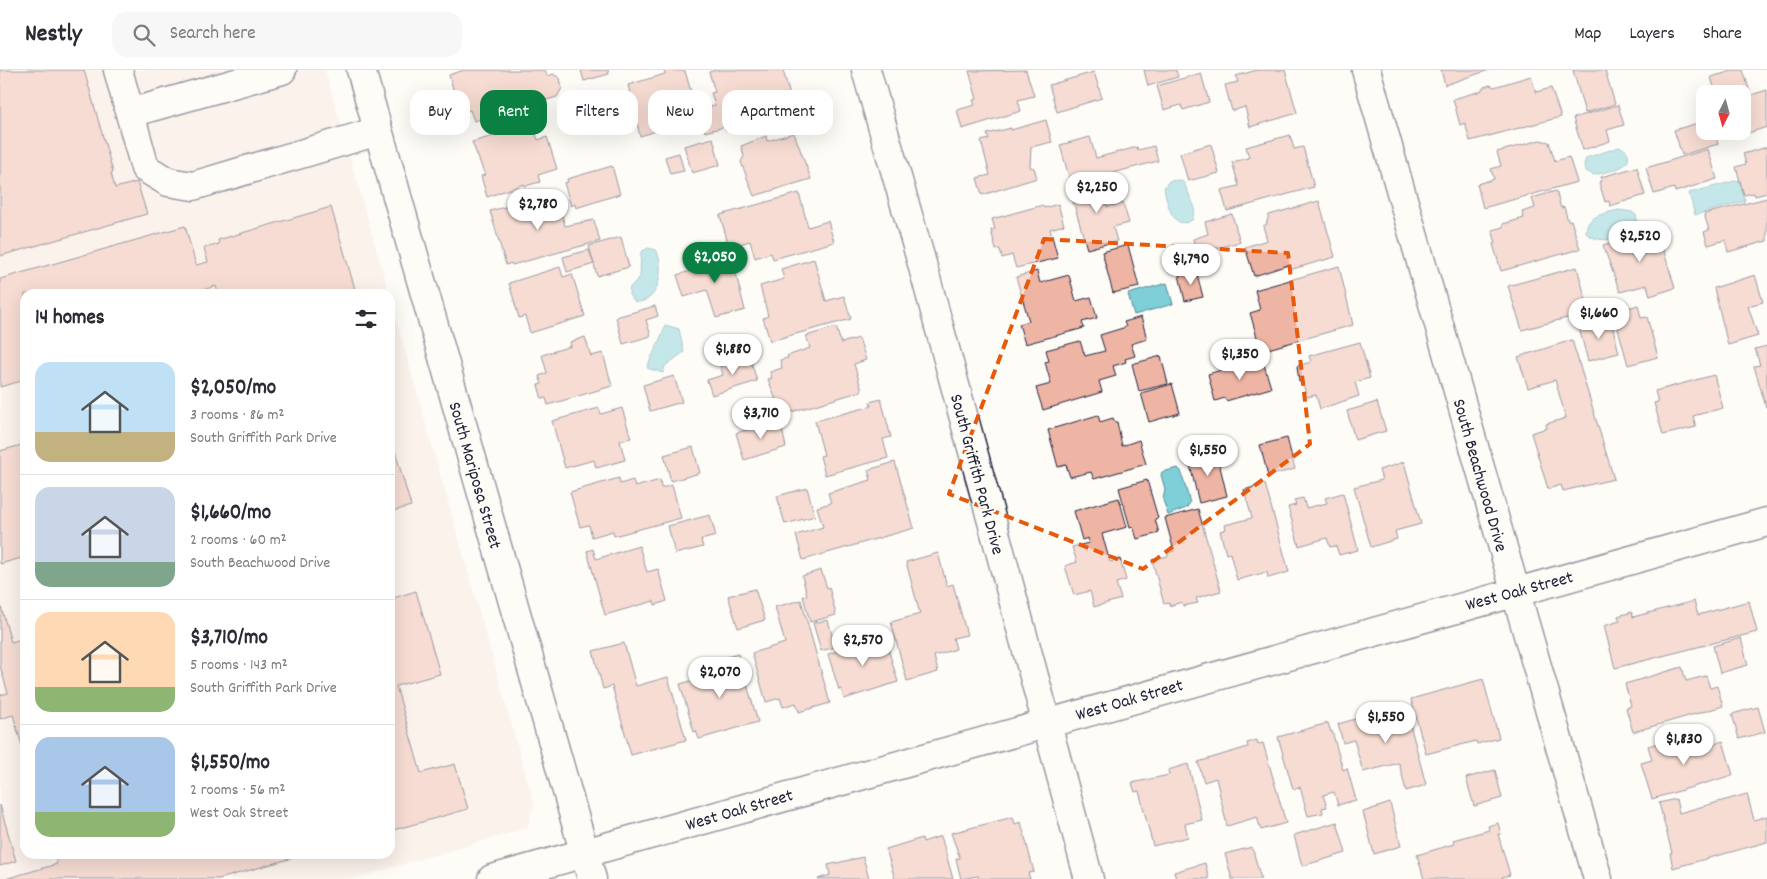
<!DOCTYPE html>
<meta charset="utf-8">
<style>
body{margin:0;font-family:Dekko,sans-serif;background:#f7f7f7;color:#2b2b33;height:100vh;display:flex;flex-direction:column;font-size:19px;white-space:nowrap}
*{box-sizing:border-box;margin:0}
p{font-size:16px;color:#7c7c81}
.icon{flex:none;width:28px;height:28px;fill:none;stroke:currentColor;stroke-width:2;stroke-linecap:round;stroke-linejoin:round}
.map{position:relative;flex:1;overflow:hidden}
.drawer{position:absolute;left:20px;top:219px;width:375px;height:570px;display:flex;flex-direction:column;background:#fff;border-radius:15px;box-shadow:0 5px 20px #0002}
.drawer>*{flex:none}
.banner{position:absolute;left:410px;top:20px;width:475px;height:45px;display:flex;gap:10px}
.needle{width:32px;rotate:186deg}
.tools{position:absolute;left:1696px;top:15px;display:grid;gap:10px}
.tools a{display:grid;place-items:center;width:55px;height:55px;border-radius:10px;background:#fff;box-shadow:0 5px 20px #0002;font-size:25px}
.price{position:absolute;translate:-50% -42px;padding:0 11px;border-radius:18px;background:#fff;color:#222;font-size:16px;line-height:32px;filter:drop-shadow(0 1px 2px #0008)}
.price::after{content:'';position:absolute;left:50%;top:30px;width:15px;height:11px;margin-left:-8px;background:inherit;clip-path:polygon(0 0,100% 0,50% 100%)}
.price.current{background:#0b8043;color:#fff}
ul{padding:0;list-style:none}
li{display:flex;align-items:center;gap:15px;height:125px;padding:0 15px}
li+li{border-top:1px solid #e1e1e2}
li span{display:grid;place-items:center;flex:none;width:140px;height:100px;border-radius:15px;color:#555}
li>.icon{margin-inline-start:auto}
span .icon{width:60px;height:60px;fill:#fffc;stroke-width:1}
li b{font-size:21px}
h2{display:flex;justify-content:space-between;align-items:center;height:60px;padding:0 15px;font-size:21px}
.pill{padding:0 18px;border-radius:15px;background:#fff;box-shadow:0 5px 20px #0002;font-size:18px;line-height:45px}
.pill.current{background:#0b8043;color:#fff}
header{display:flex;align-items:center;gap:30px;box-sizing:border-box;height:70px;padding:0 25px;background:#fff;border-bottom:1px solid #e1e1e2}
header strong{font-size:24px}
nav{display:flex;gap:28px;margin-inline-start:auto;font-size:18px}
.search{width:350px;height:45px;background:#f7f7f7;display:flex;align-items:center;gap:12px;box-sizing:border-box;padding:0 18px;border-radius:15px;color:#7c7c81;font-size:19px}
.map>svg:first-child{display:block}
.built{fill:#f8e7de}
.water{fill:#7ecfd8;stroke:#598a99}
.building{fill:#eeb5a5;stroke:#22223b}
.lines{fill:none;stroke-linecap:round;stroke-linejoin:round}
.minor-casing{stroke:#22223b;stroke-width:31}
.minor{stroke:#fdfcf7;stroke-width:28}
.marked{fill:none;stroke:#e8590c;stroke-width:4;stroke-dasharray:10 6;stroke-linejoin:round}
.labels{text-anchor:middle;stroke-width:4.5;stroke-linejoin:round;paint-order:stroke}
.street-label{font-size:18px;fill:#22223b;stroke:#fdfcf7}
</style>
<header>
<strong>Nestly</strong>
<div class="search"><svg class="icon" aria-label="search" viewBox="0 0 24 24"><circle cx="10" cy="10" r="6"/><path d="M15 15l6 6"/></svg>Search here</div>
<nav><a>Map</a><a>Layers</a><a>Share</a></nav>
</header>
<div class="map">
<svg width="1767" height="809" viewBox="0 0 1767 809">
<rect width="100%" height="100%" fill="#fdfcf7"/>
<filter id="ink" filterUnits="userSpaceOnUse"><feTurbulence type="fractalNoise" baseFrequency=".02" numOctaves="2"/><feDisplacementMap in="SourceGraphic" scale="10" xChannelSelector="R" yChannelSelector="G"/><feConvolveMatrix kernelMatrix="1 2 1 2 8 2 1 2 1" color-interpolation-filters="sRGB"/></filter>
<g filter="url(#ink)">
<path class="built" d="M0 0H325L389 224H25V784H390V228L534 734 527 758 352 809H0Z"/>
<path class="water" d="M1619 77C1623 78 1627 80 1628 84 1633 99 1604 102 1594 105L1586 101 1584 95 1586 88Z
M1180 110 1184 113 1195 138 1192 150C1172 162 1167 132 1164 118L1169 111Z
M1739 110 1745 131 1695 145 1689 123Z
M1619 140 1632 142 1636 145C1641 168 1599 177 1586 163 1585 146 1605 143 1619 140Z
M648 178 656 180C665 196 660 234 635 232L629 225 630 217 640 207 641 182Z
M1167 213 1173 234 1134 245 1128 224Z
M665 255 679 259 684 282 665 296 663 303 647 298C653 282 661 270 665 255Z
M1178 398 1181 401 1190 433 1186 438 1168 445 1163 430 1165 419 1161 405 1162 402Z"/>
<path class="building" d="M0 0H84L113 102 111 103 115 118 137 112 147 144 0 186Z
M464 0H545L547 6 553 4 560 8 562 18 557 27 474 51 470 40 460 43 449 5Z
M581 0H608L609 4 584 11Z
M664 0 685 1 691 22 689 23V25L666 32 673 56 640 66 628 15 665 4Z
M716 0H783L791 30 782 33 785 43 725 60 724 57 705 62 699 40 715 35 711 23 715 22 709 2Z
M1026 0 1034 26 1018 30 1021 41 962 59 957 40 975 35 973 30 977 29 969 1Z
M1144 0H1176L1178 7 1148 16Z
M1257 0H1285L1297 43 1250 57 1245 37 1232 41 1225 15 1238 12 1236 6Z
M1441 0H1489L1445 15Z
M1573 0H1605L1615 34 1585 43Z
M1736 0H1743L1751 25 1767 20V57L1742 65V24H1716L1711 7Z
M1094 2 1102 28 1057 42 1049 15Z
M1201 3 1209 32 1183 40 1181 35 1164 40 1157 16Z
M1531 6 1536 22 1551 18 1561 47 1470 71 1465 53 1460 55 1453 29 1481 21 1484 17 1490 15 1494 17Z
M595 26 603 53 571 62 563 35Z
M1618 35 1624 55 1607 60 1610 71 1583 80 1573 48Z
M1046 50 1052 72 1031 77 1030 97 1034 98 1037 108 982 125 977 108 990 105 981 71 989 69 987 64 1011 58V60Z
M1705 51V61H1714L1718 74 1682 85 1674 60Z
M533 55 538 70 547 67 557 99 538 105 540 112 525 116 524 114 487 127 481 106 485 105 472 72Z
M794 63 811 109 754 126 741 92 744 86 741 76 766 66 767 71Z
M1290 65 1294 79 1303 77 1314 117 1227 141 1221 120 1239 116 1232 92 1249 88 1246 77Z
M1090 67 1096 88 1137 77 1138 80 1154 76 1158 91 1071 114 1060 75Z
M713 68 720 95 692 103 684 76Z
M1540 70 1549 72 1555 91 1569 87 1577 112 1483 138 1477 114 1494 109 1491 99 1501 96 1497 82Z
M1211 74 1219 103 1188 111 1180 83Z
M1767 77V123L1755 126 1754 123 1744 125 1736 97 1746 94 1743 84Z
M1708 79 1717 109 1675 122 1674 118 1654 124 1646 98Z
M679 83 684 101 670 104 665 87Z
M612 96 620 124 576 138 575 134 571 136 564 113 568 112 567 109Z
M1637 97 1645 125 1610 136 1609 131 1605 132 1599 112 1602 111 1601 107Z
M1099 108 1107 137 1123 133 1129 153 1113 157 1117 171 1087 179 1069 117Z
M1556 121 1561 138 1564 137 1568 151 1571 150 1580 179 1501 201 1493 174 1496 173 1492 160 1503 157V154L1524 148 1522 142 1535 138 1532 128Z
M799 123 808 157 828 151 834 172 773 189 771 183 755 188 750 171 729 177 720 145Z
M557 128 565 156 594 150 600 171 512 195 511 193 506 195 490 141 531 130 533 135Z
M1767 128V171L1728 182 1725 170 1708 175 1704 162 1709 160 1704 144Z
M1319 131 1335 187 1289 200 1288 195 1254 206 1245 177 1267 170 1263 156 1266 155 1269 145Z
M1058 134 1064 155 1050 159 1058 188 1016 198 1012 185 1002 188 1000 179 996 180 991 160 995 159 992 149 1043 135 1044 138Z
M331 137 355 219 349 221 350 224H218L216 216 203 220 204 224H25V310L0 317V209L185 156 196 195 208 192 204 178 219 174 218 170Z
M1232 144 1240 172 1197 183 1193 169 1208 164 1205 152Z
M1657 159 1675 218 1650 226 1647 215 1620 222 1603 175Z
M621 167 629 197 597 206 589 176Z
M1128 175 1139 217 1113 223 1102 182Z
M589 180 594 194 567 202 563 187Z
M730 181 745 240 716 248 707 220 684 227 677 205 701 198 699 190Z
M814 189 826 231 844 226 851 249 770 271 763 248 768 246 760 216 784 209 781 199Z
M1339 196 1353 255 1261 281 1250 243 1260 240 1255 220Z
M560 197 563 207 572 204 585 246 530 263 525 246 519 248 509 213Z
M1577 197 1589 242 1522 260 1508 216Z
M1196 200 1203 227 1185 231 1179 205Z
M1037 201 1040 213 1069 205 1076 231 1091 227 1097 248 1082 252 1084 258 1025 274 1019 254 1029 251 1016 207Z
M1755 205 1763 232 1748 236 1758 266 1728 275 1714 218Z
M1638 235 1641 248 1647 247 1658 287 1628 295 1617 255 1625 252 1622 240Z
M655 236 658 246 646 250 651 266 623 274 616 247Z
M1141 247 1147 269 1131 274 1135 286 1125 289 1126 292 1113 296 1116 306 1099 311 1102 322 1043 340 1036 318 1051 314 1045 292 1049 291 1046 280 1080 271 1085 286 1105 281 1100 265 1126 257 1124 252Z
M1611 250 1619 283 1588 291 1579 258Z
M836 257 841 273 859 268 866 290 854 294 862 321 781 345 778 336 773 338 771 331 776 330 768 309 772 308 770 302 782 298 780 290 788 288 787 286 810 278 806 266Z
M585 267 591 286 603 283 612 316 548 335 546 328 542 329 538 315 542 314 539 306 547 303 542 285 571 276 570 272Z
M1572 270 1614 409 1563 421 1561 415 1548 419 1531 363 1547 358 1546 354 1566 348 1555 310 1528 318 1518 287Z
M1360 272 1370 308 1355 312 1359 326 1320 339 1316 325 1307 327 1302 311 1299 312 1297 296 1311 292 1309 286Z
M1767 276V337H1766L1754 296 1760 295 1755 279Z
M749 285 757 311 712 325 707 310 723 305 720 294Z
M1161 286 1168 314 1139 321 1132 294Z
M1262 288 1271 318 1226 331 1225 328 1215 331 1208 304Z
M1714 305 1723 338 1693 346 1696 357 1663 365 1654 333 1658 332 1655 321Z
M674 306 682 332 650 341 643 315Z
M1172 314 1180 343 1149 352 1141 323Z
M881 329 891 367 883 369 888 388 825 405 820 386 824 385 815 351 872 336 870 332Z
M1377 332 1386 361 1355 370 1347 341Z
M599 338 601 344 622 338 631 368 620 371 625 390 596 398 594 390 565 398 552 351Z
M1098 345 1100 352 1113 348 1115 352H1117L1122 376 1139 370 1146 394 1094 409 1091 402 1070 407 1066 395 1058 397 1048 360Z
M780 350 786 377 744 390 736 363Z
M390 364 411 436 390 442Z
M1287 368 1295 399 1268 406 1260 375Z
M25 374V487L0 494V381Z
M693 377 700 403 671 411 664 385Z
M1209 380 1212 390 1218 388 1227 426 1199 433 1190 395H1194L1191 385Z
M895 392 914 458 803 490 796 465 823 457 817 437 831 433 828 423 871 410 868 400Z
M1404 392 1421 454 1395 461 1397 469 1371 477 1354 417 1382 410 1379 400Z
M619 408 620 414 633 410 635 417 660 410 661 418 672 415 681 448 614 466 613 461 592 467 589 455 580 457 570 422Z
M1147 410 1158 448 1155 449 1159 463 1137 469 1133 456 1130 457 1119 418Z
M1265 414 1289 502 1268 508 1267 502 1237 510 1230 483 1226 484 1220 461 1226 459 1225 455 1252 448 1244 420Z
M807 418 815 446 785 454 777 426Z
M1343 423 1358 480 1339 485 1336 476 1330 477 1327 468 1299 476 1288 437 1296 435 1294 430 1303 428 1306 438 1327 433 1325 428Z
M1119 428 1127 457 1102 464 1110 492 1120 489 1126 510 1116 513 1121 529 1094 537 1090 521 1074 525 1065 496 1077 492 1072 477 1089 473 1088 468 1082 470 1074 441Z
M1198 439 1221 521 1196 528 1198 533 1183 536 1182 532 1169 536V533L1164 534 1152 490 1168 486V483L1174 481 1165 448Z
M710 445 716 466 701 470 703 477 675 484 668 456Z
M639 476 647 502 658 499 667 531 655 535 654 531 605 545 587 481 593 479 596 489Z
M938 483 947 516 953 514 967 565 953 568 956 579 934 586 938 602 907 611 891 552 920 544 906 492Z
M821 500 827 518 829 517 836 545 810 552 803 526 807 525 802 506Z
M755 519 765 550 738 558 728 526Z
M416 521 440 604 396 616 421 703 455 694 468 739 390 761V529Z
M801 530 830 633 799 642 796 633 783 637 780 628 766 632 752 583 785 573 775 537Z
M1694 531 1698 545 1749 531 1757 562 1615 598 1604 556 1620 551 1618 546 1632 542 1633 547Z
M0 533 11 572 25 568V686L13 645 0 649V625L8 623 0 596Z
M828 550 835 577 821 581 813 553Z
M884 565 898 612 844 629 841 619 839 620 828 584 848 578 847 576 857 573 855 570 862 568 864 571Z
M1741 568 1748 595 1720 603 1713 576Z
M624 573 636 616 668 607 686 670 631 685 612 616 603 619 593 581Z
M738 584 758 652 699 669 696 661 694 662 680 614 713 605 709 592Z
M1682 597 1686 611 1706 606 1710 618 1717 616 1723 636 1633 662 1626 638 1631 636 1625 614Z
M1483 609 1499 668 1477 674 1476 671 1426 684 1411 629Z
M1405 635 1426 715 1406 721 1399 693 1363 702 1354 670 1343 673 1338 654Z
M1758 637 1765 662 1739 669 1732 644Z
M1328 653 1331 662 1332 661 1343 700 1347 698 1356 730 1338 735 1334 722 1323 725 1327 737 1322 738 1323 743 1308 746 1300 717 1293 719 1278 667Z
M1679 667 1681 676 1698 671 1700 679 1723 671 1733 705 1652 729 1641 693 1652 690 1648 676Z
M1257 670 1258 674 1263 673 1286 753 1261 760 1257 747 1227 756 1216 708 1204 712 1198 692 1248 677 1247 673Z
M1188 694 1202 750 1185 754 1188 767 1153 776 1139 721 1135 722 1132 713 1169 705 1168 700Z
M1495 700 1502 728 1474 736 1466 708Z
M1747 724 1754 750 1767 746V772L1673 798 1670 783H1672L1659 733 1676 729 1679 743Z
M1390 733 1401 776 1374 784 1363 742Z
M0 735 16 791 0 796Z
M1013 747 1015 754 1021 752 1034 802 1028 803 1030 809H979L978 806 961 809 956 789 960 788 951 763Z
M1337 752 1346 783 1302 796 1294 765Z
M1498 753 1501 764H1498L1510 805 1502 807 1503 809H1424L1417 785 1454 774 1453 770 1489 760 1488 756Z
M941 766 953 809H895L886 779 922 768 923 772Z
M1252 777 1261 809H1232L1225 784Z
M54 784H307L219 809H5L57 794Z
M863 787 869 809H818L830 805 828 795Z
M1205 793 1209 809H1176L1174 802Z"/>
<g class="lines">
<g class="minor-casing">
<path id="minor" d="M118 0 145 98 168 112 193 116 378 61
M361 0 592 809
M866 0 921 190 1089 809
M1366 0 1598 809
M130 43 282 0
M492 809 1767 452"/>
</g>
<use href="#minor" class="minor"/>
</g>
</g>
<path d="M0 0H1767V809H0ZM1044 169 1288 183 1310 374 1143 499 949 424Z" fill="#fdfcf7" fill-opacity=".55" fill-rule="evenodd"/>
<path class="marked" d="M1044 169 1288 183 1310 374 1143 499 949 424Z"/>
<g class="labels">
<g class="street-label">
<text transform="translate(978 404) rotate(75)" y="6">South Griffith Park Drive</text>
<text transform="translate(476 405) rotate(74)" y="6">South Mariposa Street</text>
<text transform="translate(1481 405) rotate(74)" y="6">South Beachwood Drive</text>
<text transform="translate(1519 520) rotate(-15)" y="6">West Oak Street</text>
<text transform="translate(1129 629) rotate(-16)" y="6">West Oak Street</text>
<text transform="translate(739 739) rotate(-16)" y="6">West Oak Street</text>
</g>
</g>
</svg>
<div class="tools">
<a><svg class="needle" viewBox="-14 -14 28 28"><path d="M0-13l5 13h-10z" fill="#e53935"/><path d="M0 13l5-13h-10z" fill="#7c7c81"/></svg></a>
</div>
<b class="price" style="left:1097px;top:144px">$2,250</b>
<b class="price" style="left:538px;top:161px">$2,780</b>
<b class="price" style="left:1640px;top:193px">$2,520</b>
<b class="price current" style="left:715px;top:214px">$2,050</b>
<b class="price" style="left:1191px;top:216px">$1,790</b>
<b class="price" style="left:1599px;top:270px">$1,660</b>
<b class="price" style="left:733px;top:306px">$1,880</b>
<b class="price" style="left:1240px;top:311px">$1,350</b>
<b class="price" style="left:761px;top:370px">$3,710</b>
<b class="price" style="left:1208px;top:407px">$1,550</b>
<b class="price" style="left:863px;top:597px">$2,570</b>
<b class="price" style="left:720px;top:629px">$2,070</b>
<b class="price" style="left:1386px;top:674px">$1,550</b>
<b class="price" style="left:1684px;top:696px">$1,830</b>
<div class="banner">
<a class="pill">Buy</a>
<a class="pill current">Rent</a>
<a class="pill">Filters</a>
<a class="pill">New</a>
<a class="pill">Apartment</a>
</div>
<section class="drawer">
<h2>14 homes<svg class="icon" aria-label="filters" viewBox="0 0 24 24"><path d="M4 7h16M4 17h16"/><circle cx="9" cy="7" r="2"/><circle cx="15" cy="17" r="2"/></svg></h2>
<ul>
<li><span style="background:linear-gradient(#bfe0f5 70%,#c2b280 0)"><svg class="icon" aria-label="home" viewBox="0 0 24 24"><path d="M3 11l9-7 9 7M6 9v11h12V9"/></svg></span><div><b>$2,050/mo</b><p>3 rooms · 86 m²</p><p>South Griffith Park Drive</p></div></li>
<li><span style="background:linear-gradient(#c9d6e8 75%,#7fa58c 0)"><svg class="icon" aria-label="home" viewBox="0 0 24 24"><path d="M3 11l9-7 9 7M6 9v11h12V9"/></svg></span><div><b>$1,660/mo</b><p>2 rooms · 60 m²</p><p>South Beachwood Drive</p></div></li>
<li><span style="background:linear-gradient(#ffd9b3 75%,#8fb573 0)"><svg class="icon" aria-label="home" viewBox="0 0 24 24"><path d="M3 11l9-7 9 7M6 9v11h12V9"/></svg></span><div><b>$3,710/mo</b><p>5 rooms · 143 m²</p><p>South Griffith Park Drive</p></div></li>
<li><span style="background:linear-gradient(#a9c7e8 75%,#8fb573 0)"><svg class="icon" aria-label="home" viewBox="0 0 24 24"><path d="M3 11l9-7 9 7M6 9v11h12V9"/></svg></span><div><b>$1,550/mo</b><p>2 rooms · 56 m²</p><p>West Oak Street</p></div></li>
</ul>
</section>
</div>
